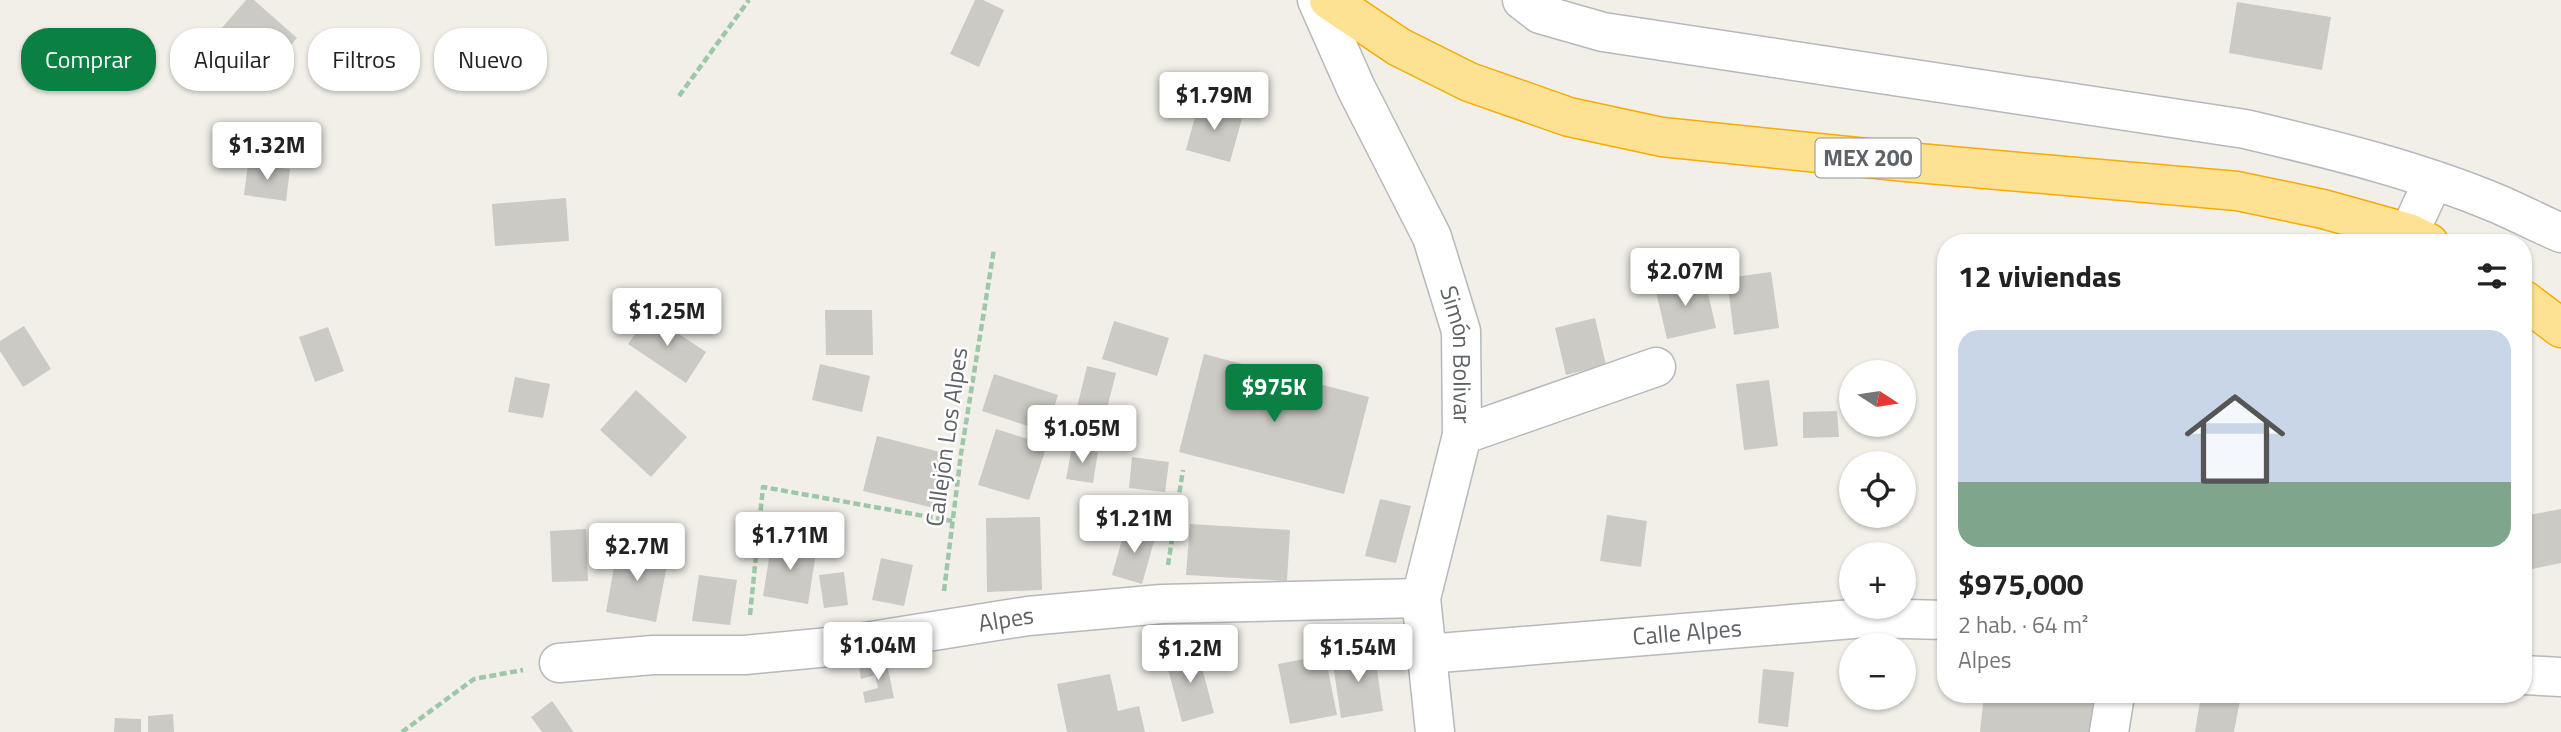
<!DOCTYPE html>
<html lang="es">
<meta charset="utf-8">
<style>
body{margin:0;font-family:"Titillium Web",sans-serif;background:#f6f6f6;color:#222;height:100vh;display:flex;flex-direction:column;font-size:26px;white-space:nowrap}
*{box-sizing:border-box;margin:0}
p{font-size:23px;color:#767676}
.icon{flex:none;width:38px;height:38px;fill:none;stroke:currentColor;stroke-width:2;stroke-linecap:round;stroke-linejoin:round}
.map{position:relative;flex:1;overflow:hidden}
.panel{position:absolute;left:1937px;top:234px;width:595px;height:469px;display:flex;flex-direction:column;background:#fff;border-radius:28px;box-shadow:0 2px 5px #0004}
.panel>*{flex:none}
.banner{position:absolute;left:21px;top:28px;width:665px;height:63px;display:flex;gap:14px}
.needle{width:46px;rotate:102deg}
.buttons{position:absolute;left:1839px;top:360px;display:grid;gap:14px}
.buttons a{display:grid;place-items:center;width:77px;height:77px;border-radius:50%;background:#fff;box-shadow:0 2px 5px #0004;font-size:35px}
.price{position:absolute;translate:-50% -60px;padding:0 16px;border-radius:7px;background:#fff;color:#222;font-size:23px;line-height:46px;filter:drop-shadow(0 2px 4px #0008)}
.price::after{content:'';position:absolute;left:50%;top:42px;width:21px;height:16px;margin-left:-10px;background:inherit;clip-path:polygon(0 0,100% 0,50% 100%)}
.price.current{background:#0b8043;color:#fff}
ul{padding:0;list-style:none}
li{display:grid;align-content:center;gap:14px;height:371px;padding:0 21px}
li+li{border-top:2px solid #e0e0e0}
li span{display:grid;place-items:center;height:217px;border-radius:21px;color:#555}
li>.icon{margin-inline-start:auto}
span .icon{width:126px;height:126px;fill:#fffc;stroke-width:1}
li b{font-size:30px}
h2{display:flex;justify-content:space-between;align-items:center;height:84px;padding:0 21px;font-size:30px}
.pill{padding:0 24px;border-radius:28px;background:#fff;box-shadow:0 2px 5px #0004;font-size:24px;line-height:63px}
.pill.current{background:#0b8043;color:#fff}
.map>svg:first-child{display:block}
.building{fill:#cccac5}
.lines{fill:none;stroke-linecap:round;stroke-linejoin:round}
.street-casing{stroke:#b5b8bc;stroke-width:41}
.highway-casing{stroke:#f9ab00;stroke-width:41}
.path{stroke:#9cc7a9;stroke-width:4.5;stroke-dasharray:7 3.5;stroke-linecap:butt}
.street{stroke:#fff;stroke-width:38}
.highway{stroke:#fde293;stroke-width:38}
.labels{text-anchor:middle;stroke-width:5;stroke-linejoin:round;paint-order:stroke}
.shield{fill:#fff;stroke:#8f9295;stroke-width:2}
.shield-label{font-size:23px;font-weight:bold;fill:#5f6368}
.street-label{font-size:24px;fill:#5f6368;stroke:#fff}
</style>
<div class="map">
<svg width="2561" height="732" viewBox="0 0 2561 732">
<rect width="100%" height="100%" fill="#f1efe8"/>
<path class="building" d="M246 0H254L297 38 261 79 214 37Z
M975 0H983L1004 10 979 67 950 54Z
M2237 2 2331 17 2322 70 2229 53Z
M1199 102 1243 115 1230 162 1186 150Z
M248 164 290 169 286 201 244 195Z
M566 198 569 241 495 246 492 204Z
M1771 272 1779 328 1734 335 1727 278Z
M1704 276 1716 328 1667 339 1655 287Z
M825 310H872L873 355H826Z
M649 314 706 352 686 383 628 344Z
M1595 318 1606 365 1566 375 1555 328Z
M1114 321 1169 338 1157 376 1102 359Z
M24 326 51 369 23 387 0 351V341Z
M328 327 344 371 315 382 299 337Z
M1204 354 1369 397 1344 494 1179 452Z
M820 364 870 376 862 412 812 400Z
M1087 366 1116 373 1103 424 1075 416Z
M994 374 1058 395 1046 432 982 411Z
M515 377 550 384 543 418 508 412Z
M1769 380 1778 446 1744 450 1736 384Z
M636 390 687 437 651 477 600 430Z
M1837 411 1839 437 1803 438V412Z
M996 429 1047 445 1029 500 978 485Z
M877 436 948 454 934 508 863 491Z
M1072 447 1098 452 1093 483 1066 479Z
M1132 457 1169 462 1165 492 1129 488Z
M1380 499 1411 506 1396 563 1365 556Z
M2561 509V563L2532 569 2524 516Z
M1607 515 1647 521 1641 567 1600 561Z
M1040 517 1042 590 987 592 986 518Z
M1190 524 1290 530 1287 581 1186 575Z
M1126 526 1156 534 1142 584 1112 575Z
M586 529 588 581 552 582 550 531Z
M772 540 817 547 808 604 763 596Z
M618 545 669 555 656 622 606 612Z
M881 558 913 565 904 606 872 600Z
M844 572 848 605 824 608 819 575Z
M699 575 737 580 730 625 692 621Z
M1197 649 1214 713 1182 722 1165 658Z
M1374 650 1383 711 1341 718 1332 657Z
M1325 655 1337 715 1290 724 1278 664Z
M886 660 894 698 865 703 863 692 878 688 875 675 861 679 859 666Z
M1763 669 1794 672 1788 727 1758 723Z
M1110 674 1118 711 1139 706 1145 732H1067L1057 684Z
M1984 695H2098L2094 732H1980Z
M2201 695H2241L2234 732H2195Z
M552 701 573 731 572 732H542L531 717Z
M173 714 174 732H148V716Z
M115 718 141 719V732H114Z"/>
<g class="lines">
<g class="street-casing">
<g id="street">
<path id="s1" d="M1317 0 1356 88 1432 237 1461 331 1462 435 1421 598 1435 732"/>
<path d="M1522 0 1540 14 1603 32 2245 129C2330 149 2417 170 2498 204 2519 213 2540 224 2561 233"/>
<path d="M2409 233 2433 181"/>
<path d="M1462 435 1656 367"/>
<path id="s2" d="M1427 654 1865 618 1946 620"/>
<path id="s3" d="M559 663 653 655H745L840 646 1028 616 1162 604 1421 598"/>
<path d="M2524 675 2561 677"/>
<path d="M2109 732 2115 695"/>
</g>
</g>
<g class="highway-casing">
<path id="highway" d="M1329 0 1399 47 1469 82 1569 117 1662 137 1906 162 2237 191 2323 209 2409 233 2429 243
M2524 300 2561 328"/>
</g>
<path class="path" d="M679 96 749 0
M1168 565 1183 470
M944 591 961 454 994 249
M750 615 763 487 952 521
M402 732 474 679 523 670"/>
<use href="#street" class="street"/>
<use href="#highway" class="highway"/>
</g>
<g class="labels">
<rect class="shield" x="1815.5" y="138.5" width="105" height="39" rx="5"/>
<g class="shield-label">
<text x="1868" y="166">MEX 200</text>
</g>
<g class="street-label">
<text dy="8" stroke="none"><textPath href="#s1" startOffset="385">Simón Bolivar</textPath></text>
<text transform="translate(947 437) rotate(-82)" y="8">Callejón Los Alpes</text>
<text dy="8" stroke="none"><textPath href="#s3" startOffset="450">Alpes</textPath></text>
<text dy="8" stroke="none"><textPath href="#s2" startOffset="261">Calle Alpes</textPath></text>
</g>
</g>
</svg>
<div class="buttons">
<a><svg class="needle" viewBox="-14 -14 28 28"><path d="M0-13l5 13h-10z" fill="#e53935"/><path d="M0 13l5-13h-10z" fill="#767676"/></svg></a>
<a><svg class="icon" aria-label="locate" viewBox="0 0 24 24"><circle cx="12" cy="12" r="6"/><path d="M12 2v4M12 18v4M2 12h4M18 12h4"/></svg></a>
<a>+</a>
<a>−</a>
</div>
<b class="price" style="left:1214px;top:132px">$1.79M</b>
<b class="price" style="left:267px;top:182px">$1.32M</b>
<b class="price" style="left:1685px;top:308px">$2.07M</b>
<b class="price" style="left:667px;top:348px">$1.25M</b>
<b class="price current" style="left:1274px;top:424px">$975K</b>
<b class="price" style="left:1082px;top:465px">$1.05M</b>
<b class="price" style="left:1134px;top:555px">$1.21M</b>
<b class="price" style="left:790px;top:572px">$1.71M</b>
<b class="price" style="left:637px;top:583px">$2.7M</b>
<b class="price" style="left:878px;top:682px">$1.04M</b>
<b class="price" style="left:1358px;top:684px">$1.54M</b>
<b class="price" style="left:1190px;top:685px">$1.2M</b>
<div class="banner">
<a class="pill current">Comprar</a>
<a class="pill">Alquilar</a>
<a class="pill">Filtros</a>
<a class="pill">Nuevo</a>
</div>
<section class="panel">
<h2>12 viviendas<svg class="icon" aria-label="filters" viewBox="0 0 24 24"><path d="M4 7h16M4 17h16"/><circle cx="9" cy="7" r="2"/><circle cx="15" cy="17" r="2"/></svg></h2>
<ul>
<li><span style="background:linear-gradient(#c9d6e8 70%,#7fa58c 0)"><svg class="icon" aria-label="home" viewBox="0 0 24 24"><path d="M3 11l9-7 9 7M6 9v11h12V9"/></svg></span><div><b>$975,000</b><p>2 hab. · 64 m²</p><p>Alpes</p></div></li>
</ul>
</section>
</div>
